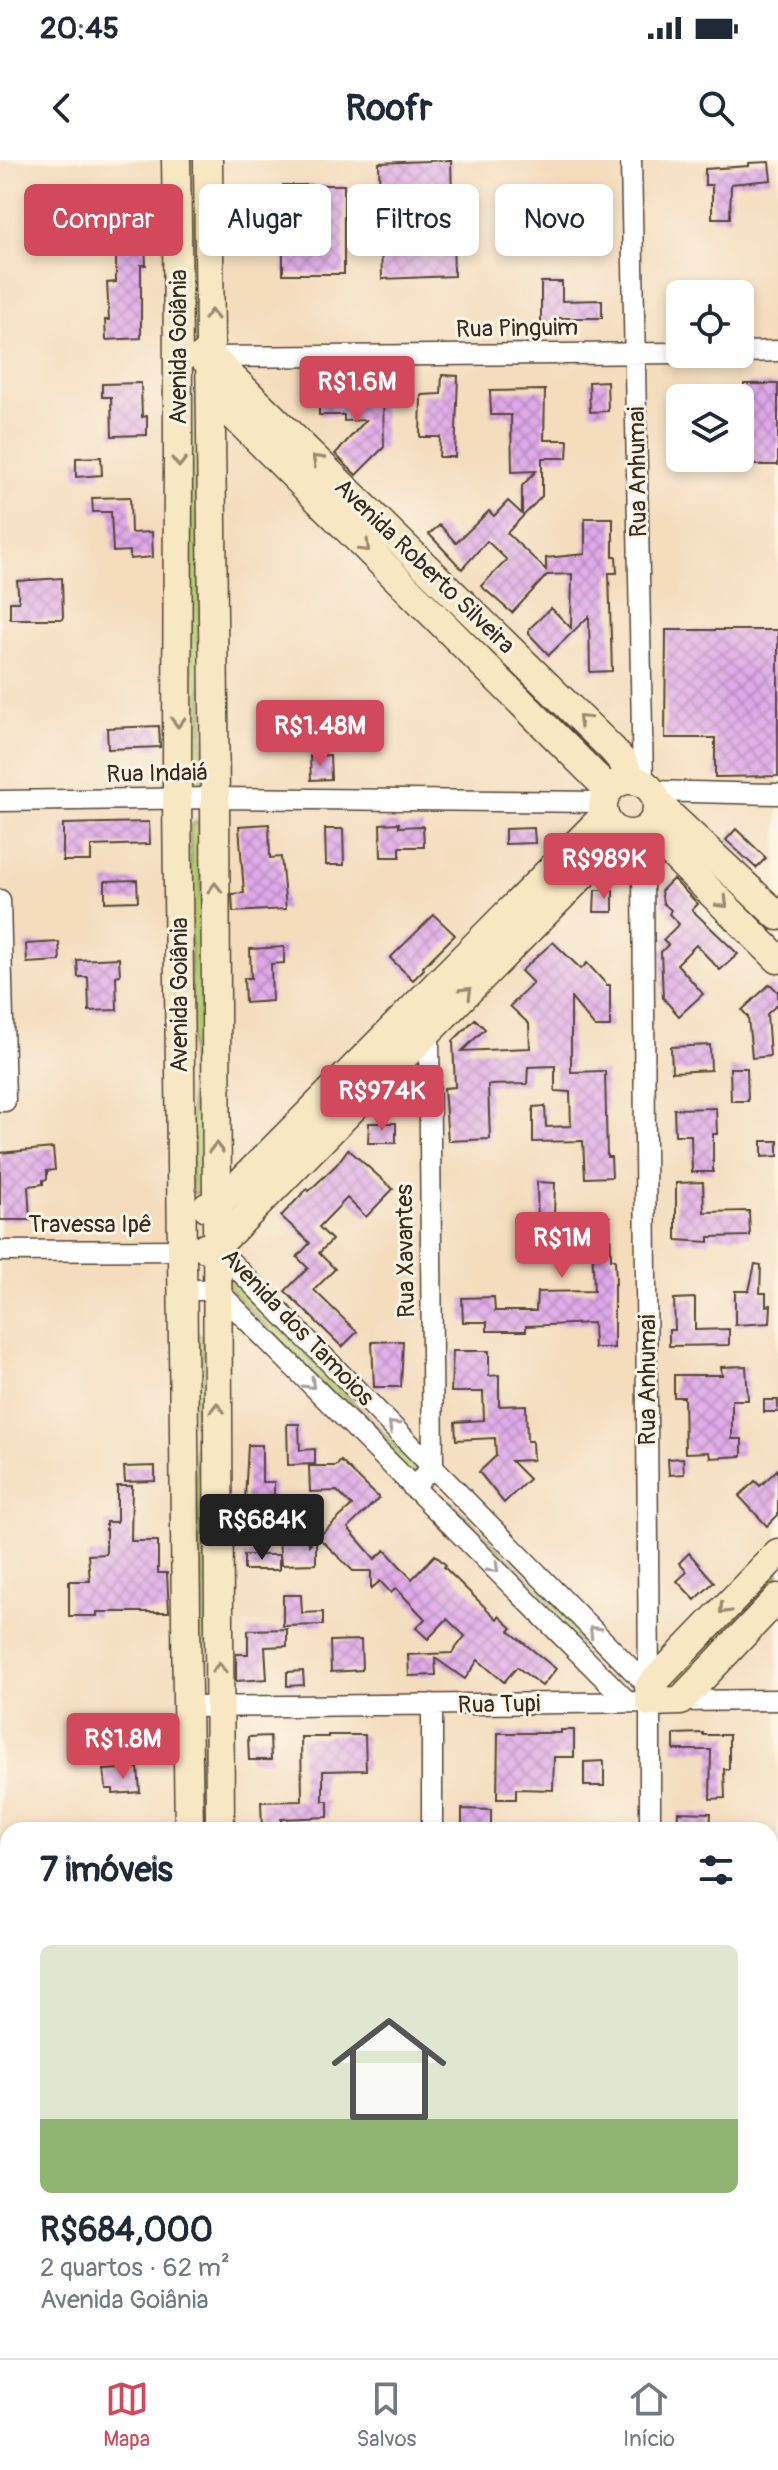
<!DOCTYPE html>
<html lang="pt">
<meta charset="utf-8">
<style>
body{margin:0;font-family:Pangolin,sans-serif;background:#f6f6f7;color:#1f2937;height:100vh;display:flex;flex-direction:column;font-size:30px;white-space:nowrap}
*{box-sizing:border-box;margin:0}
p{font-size:26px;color:#747a83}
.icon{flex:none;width:44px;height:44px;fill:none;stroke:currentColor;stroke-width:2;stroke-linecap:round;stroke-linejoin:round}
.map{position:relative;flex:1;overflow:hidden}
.panel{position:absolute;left:0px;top:1662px;width:778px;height:536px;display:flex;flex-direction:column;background:#fff;border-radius:24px 24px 0 0;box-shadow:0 4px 12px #0003}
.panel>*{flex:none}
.banner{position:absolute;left:24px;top:24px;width:730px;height:72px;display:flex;gap:16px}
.fabs{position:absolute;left:666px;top:120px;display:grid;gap:16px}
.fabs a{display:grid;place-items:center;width:88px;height:88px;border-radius:12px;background:#fff;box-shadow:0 4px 12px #0003;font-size:40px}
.price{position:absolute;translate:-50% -68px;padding:0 18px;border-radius:8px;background:#d1495b;color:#fff;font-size:26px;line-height:52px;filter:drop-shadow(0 2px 4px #0008)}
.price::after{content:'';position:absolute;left:50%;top:48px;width:24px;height:18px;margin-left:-12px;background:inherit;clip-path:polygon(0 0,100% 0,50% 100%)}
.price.selected{background:#222;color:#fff}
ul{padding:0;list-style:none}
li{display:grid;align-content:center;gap:16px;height:424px;padding:0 40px}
li span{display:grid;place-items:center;height:248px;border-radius:12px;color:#555}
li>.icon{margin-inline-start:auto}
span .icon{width:144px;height:144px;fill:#fffc;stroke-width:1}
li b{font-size:34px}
h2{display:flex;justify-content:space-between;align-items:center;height:96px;padding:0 40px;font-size:34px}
.tag{padding:0 28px;border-radius:12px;background:#fff;box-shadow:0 4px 12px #0003;font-size:28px;line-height:72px}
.tag.selected{background:#d1495b;color:#fff}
.status{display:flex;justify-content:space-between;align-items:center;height:56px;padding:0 40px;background:#fff;direction:ltr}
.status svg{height:22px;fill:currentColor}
header{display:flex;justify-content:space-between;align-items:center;height:104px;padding:0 40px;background:#fff;font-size:36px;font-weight:700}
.tabs{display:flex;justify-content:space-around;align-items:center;height:112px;border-top:2px solid #e0e1e3;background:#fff;font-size:22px;color:#747a83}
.tabs a{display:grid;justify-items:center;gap:4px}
.tabs .selected{color:#d1495b}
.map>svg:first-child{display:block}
.green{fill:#b2cb70;stroke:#767a47;stroke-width:2}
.park{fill:url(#park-tufts);stroke:#767a47;stroke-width:2}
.building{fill:url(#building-cross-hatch)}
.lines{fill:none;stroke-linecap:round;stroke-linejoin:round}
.street-casing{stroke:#574536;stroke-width:23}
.secondary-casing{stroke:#574536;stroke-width:31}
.street{stroke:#fff;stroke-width:20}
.secondary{stroke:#f8e7c3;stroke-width:28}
.oneway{stroke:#9a8870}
.oneway2{stroke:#a79f9a}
.labels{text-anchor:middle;stroke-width:6;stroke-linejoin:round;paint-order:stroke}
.street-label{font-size:24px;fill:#3b2a1e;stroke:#fcf5e5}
</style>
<div class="status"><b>20:45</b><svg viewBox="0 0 49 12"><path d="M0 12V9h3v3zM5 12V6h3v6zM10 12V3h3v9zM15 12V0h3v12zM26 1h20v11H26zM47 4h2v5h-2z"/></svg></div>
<header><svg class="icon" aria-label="back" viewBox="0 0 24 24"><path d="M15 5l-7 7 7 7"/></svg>Roofr<svg class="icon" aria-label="search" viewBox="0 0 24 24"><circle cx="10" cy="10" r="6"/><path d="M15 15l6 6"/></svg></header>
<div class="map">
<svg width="778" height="2198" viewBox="0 0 778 2198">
<defs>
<pattern id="park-tufts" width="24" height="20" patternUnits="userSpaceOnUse" patternTransform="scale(2)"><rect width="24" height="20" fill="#b2cb70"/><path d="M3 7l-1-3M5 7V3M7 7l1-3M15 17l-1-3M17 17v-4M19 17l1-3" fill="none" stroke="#9aae61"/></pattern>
<pattern id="building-cross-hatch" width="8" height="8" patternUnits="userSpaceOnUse" patternTransform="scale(2)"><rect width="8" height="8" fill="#dfa9e9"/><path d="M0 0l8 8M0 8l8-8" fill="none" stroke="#b68abc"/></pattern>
</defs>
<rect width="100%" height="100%" fill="#fcf5e5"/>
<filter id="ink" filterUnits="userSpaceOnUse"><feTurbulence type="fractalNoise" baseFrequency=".0125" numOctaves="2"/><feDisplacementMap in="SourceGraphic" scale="16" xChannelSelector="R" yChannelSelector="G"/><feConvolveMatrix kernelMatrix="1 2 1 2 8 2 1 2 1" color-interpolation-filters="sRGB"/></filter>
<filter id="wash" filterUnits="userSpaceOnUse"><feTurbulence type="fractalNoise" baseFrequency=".006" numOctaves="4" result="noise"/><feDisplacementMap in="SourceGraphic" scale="32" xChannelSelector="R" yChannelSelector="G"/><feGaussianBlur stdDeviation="1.8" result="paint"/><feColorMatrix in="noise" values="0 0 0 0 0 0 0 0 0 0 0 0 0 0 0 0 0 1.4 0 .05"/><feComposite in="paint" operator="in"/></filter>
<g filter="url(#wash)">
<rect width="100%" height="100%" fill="#f4dcbd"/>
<path class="green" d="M185 0H200L197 184 191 183Z
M192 239H198L204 627 201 632 191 631 189 242Z
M196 662 201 663 203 1031 195 1034 191 1032 190 666Z
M197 1175H201L203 1179 206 1535 203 1537H200L193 1176Z
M202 1566 207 1571 208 1670H196L198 1567Z"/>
<path class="park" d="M230 1115 420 1311 412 1319 223 1122Z
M451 1342 622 1511 614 1519 443 1349Z
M778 1406V1423L682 1523 674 1515Z"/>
<g id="blocks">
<path class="building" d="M451 0 454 116 382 119 379 3Z
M769 2 771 20 731 24 730 58H712V25H705V9L749 6V3Z
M283 25H344V114H283Z
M602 32 603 57 521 59V34Z
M145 82 146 105H141V178L106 180 105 160H109L107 123 116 122V83Z
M541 122H562V141L602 140V158H558V164H541Z
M442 215 458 216 455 297H439L440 277H420L421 235 441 234Z
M607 221 608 251 590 252 589 222Z
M141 223 142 257 147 256V275L112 276 111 237H102V224Z
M744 224H778V305H745Z
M358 229V232H383L384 287 356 315 335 294 366 260 344 261V255H319V230Z
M545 230 544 280H568L567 298H542V336L507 373 546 410V398L585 394V358H613V396H616L617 413H609L612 511 590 512 589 456 549 495 529 474V469L551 448 571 468 572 414 547 415 512 453 481 426 507 400 487 381 462 409 429 374 440 365 456 383 489 351 494 356 508 341 522 354V326L536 311 512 312 511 255H491L490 231Z
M101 297 102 315 76 317V298Z
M130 337 131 373 152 372 153 397 130 399V391L113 392 111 352H93L92 338Z
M62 418 63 459H10V442H19L17 421Z
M666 470H778V616L715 617V578H665Z
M159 566 160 587 108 589 107 568Z
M330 595 331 619 311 620 310 596Z
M149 662 150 684 91 686V701H63V664Z
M399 663V667L423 666 424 687H400V697H381L380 664Z
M269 664 270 698 281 697 286 749 233 752 232 734 244 733 239 666Z
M534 668 535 683 505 684V669Z
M325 669H343L344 705H326Z
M736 669 766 698 756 708 726 680Z
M673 719 698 744 692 750 738 794 720 810 696 785 677 804 703 834 679 856 663 838 661 792 668 785 663 780 679 764 669 754 671 750 663 743 661 731Z
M137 720 138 741 105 742V721Z
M595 730H613V752H594Z
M434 755 455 775 423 807 424 809 413 820 390 798Z
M59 782 60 801 27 803 26 784Z
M553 782 581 809 587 803 607 825H610V867H595L571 838V912L605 911 607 997H611L612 1017 585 1018 583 981 533 982V947L545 946 546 967 571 966 570 932 555 931V906L528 907 527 924 488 925 490 979 448 981 444 928 455 927 453 881 475 859 485 869 462 891 530 888 529 864 510 846 533 823 521 811Z
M284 787V803L271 804 272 841 245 843 244 818H251L250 789Z
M119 798 120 815 116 816 117 850 89 851 88 817H78L77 800Z
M770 824 778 832V844L767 854 770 896 752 898 748 857 742 850Z
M710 885 711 910 672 912 671 887Z
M730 908H747L748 941H731Z
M716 948 717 974H713V1012H692L691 975H675L674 949Z
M369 963H396V983H368Z
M762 981H778V996L762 997Z
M53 988 55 1010 47 1011V1019L43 1020V1024L28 1026 30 1060H0V993Z
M348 989 393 1029 366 1057 347 1038 319 1067 332 1080 319 1093 335 1109 314 1130 357 1172 342 1187 285 1131 308 1108 297 1097 310 1083 281 1056 307 1029 309 1031 337 1004Z
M537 1022 555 1023 554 1055H562V1058L610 1057 611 1099H615L616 1124H614V1188H594L593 1163 526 1166V1171H487V1162H463L462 1138 494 1137 495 1151H536L537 1132 594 1131 592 1080H563V1094H546L545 1073 538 1074Z
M703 1022 704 1052 749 1051 750 1076 709 1077V1082L676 1080V1023Z
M755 1104 761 1105 760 1133H766V1146L771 1145 770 1163 735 1165V1131H749Z
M695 1138V1170L729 1169V1185L669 1186V1170H675L674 1139Z
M403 1181 401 1227H374L372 1182Z
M453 1191H489V1216L499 1215V1246L526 1245 527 1281H532L533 1300 511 1301 529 1319 504 1343 479 1312 496 1296 495 1278 456 1280 455 1262 484 1260 483 1232H451Z
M746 1206 748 1240H732V1279H742V1296L710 1298 709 1292 685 1293 684 1237H674V1215H722L721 1207Z
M764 1240H778V1252H764Z
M287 1264H299L300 1290 315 1289V1304L288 1305Z
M248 1285H262V1322H274V1340H245Z
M683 1298 684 1314 669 1315 668 1299Z
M341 1301 379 1338 348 1368 375 1399 385 1390 412 1419 435 1395 446 1405 444 1407 497 1459 499 1456 512 1468 509 1471 556 1509 542 1526 517 1507 504 1522 478 1500 465 1519 435 1498 436 1515 409 1516 408 1495 452 1493 465 1476 447 1459 428 1479 416 1468 425 1459 396 1428 391 1433 380 1421 371 1429V1411H353L318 1377 352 1346 337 1331 310 1332 309 1306H336Z
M155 1306V1321L125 1322 124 1307Z
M778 1309V1355L767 1366 739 1336 755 1321 760 1326Z
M117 1326H132L131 1381H158V1413H167L169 1452H97V1456H69V1421H90L88 1395 106 1394V1362H117Z
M307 1352 309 1385 316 1378V1404L281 1405 277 1354Z
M689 1393 714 1422 695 1440 677 1421 687 1412 679 1403Z
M244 1395H279V1410H244Z
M283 1435H301L302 1453 323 1452V1465L283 1466Z
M287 1469V1486L265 1487 267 1519 236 1521V1494H248V1470Z
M361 1480 362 1510 331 1512 330 1481Z
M303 1511 304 1525 287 1526V1512Z
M561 1570H574V1597H554L553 1630 516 1629V1639H497L498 1573H561Z
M703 1573V1575H729V1609H724L725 1638 710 1639 711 1590H674V1574Z
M328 1575H365L366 1610 323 1611V1641H328V1657L281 1659 282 1670H262L261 1642 302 1641 301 1577H328Z
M270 1576 271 1600H249L248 1577Z
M604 1601V1626H584V1602Z
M138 1608 140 1632 113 1634V1629H106L104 1610Z
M462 1649 491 1650V1670H462Z
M678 1652 711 1653 710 1670 677 1669Z"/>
</g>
</g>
<g filter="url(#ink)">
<use href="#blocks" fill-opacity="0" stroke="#574536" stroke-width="2"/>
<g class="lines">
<g class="street-casing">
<path id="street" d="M631 0 643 623
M740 192 778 191
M211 197 680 193
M652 631 778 634
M0 641 215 638 603 642
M636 674 643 713 649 1527
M0 740 5 941H0
M216 1087 649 1527
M0 1091 181 1090
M181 1131 216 1129 628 1542
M413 1328 433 1306 429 870 426 866
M680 1541 778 1540
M188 1547 650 1542V1670
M432 1670V1544
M0 2062H8
M770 2176 778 2175"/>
</g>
<g class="secondary-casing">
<path id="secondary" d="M176 0C180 213 177 425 177 638 178 982 184 1326 189 1670
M208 0 215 638 220 1670
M202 197H211L612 589 623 602 632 620
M211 233 609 630
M603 647a27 27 0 1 1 54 0a27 27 0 1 1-54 0Z
M657 643 778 756
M647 669 778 799
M207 1047H216L604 656
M205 1088 216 1087 623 674
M778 1393 649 1527 650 1542 680 1541 778 1438
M190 2190V2198
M223 2190V2198
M619 2198 627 2190
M663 2198V2190"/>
</g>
<use href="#street" class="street"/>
<use href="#secondary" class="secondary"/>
</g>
<defs><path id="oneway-chevron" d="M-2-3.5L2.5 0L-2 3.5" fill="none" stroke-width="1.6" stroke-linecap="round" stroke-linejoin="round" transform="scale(2)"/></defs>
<g class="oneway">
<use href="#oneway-chevron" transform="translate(211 155) rotate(-91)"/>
<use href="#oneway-chevron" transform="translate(317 300) rotate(-136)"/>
<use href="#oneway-chevron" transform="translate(179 302) rotate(90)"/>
<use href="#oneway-chevron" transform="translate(365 387) rotate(45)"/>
<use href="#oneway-chevron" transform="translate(583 560) rotate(-136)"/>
<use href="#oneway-chevron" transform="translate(178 562) rotate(90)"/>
<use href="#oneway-chevron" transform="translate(215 728) rotate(-90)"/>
<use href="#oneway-chevron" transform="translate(723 743) rotate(45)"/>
<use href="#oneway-chevron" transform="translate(467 832) rotate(-45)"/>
<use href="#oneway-chevron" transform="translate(216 988) rotate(-90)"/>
<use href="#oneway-chevron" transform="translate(217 1248) rotate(-90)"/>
<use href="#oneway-chevron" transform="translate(724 1449) rotate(134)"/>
<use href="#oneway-chevron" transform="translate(219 1508) rotate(-90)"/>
</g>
<g class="oneway2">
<use href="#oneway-chevron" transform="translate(310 1224) rotate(45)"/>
<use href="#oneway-chevron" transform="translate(393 1266) rotate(-135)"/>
<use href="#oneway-chevron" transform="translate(494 1408) rotate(45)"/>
<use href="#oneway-chevron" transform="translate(594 1471) rotate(-134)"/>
</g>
</g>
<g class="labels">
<g class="street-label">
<text transform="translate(517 168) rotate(-1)" y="8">Rua Pinguim</text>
<text transform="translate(178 187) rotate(-90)" y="8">Avenida Goiânia</text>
<text transform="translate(637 312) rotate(-91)" y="8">Rua Anhumai</text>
<text transform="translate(425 406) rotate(44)" y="8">Avenida Roberto Silveira</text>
<text transform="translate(157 613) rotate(-1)" y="8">Rua Indaiá</text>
<text transform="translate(179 835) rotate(-90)" y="8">Avenida Goiânia</text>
<text x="90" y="1072">Travessa Ipê</text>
<text transform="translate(405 1091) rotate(-91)" y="8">Rua Xavantes</text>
<text transform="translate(298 1167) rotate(46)" y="8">Avenida dos Tamoios</text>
<text transform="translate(647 1220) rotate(-90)" y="8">Rua Anhumai</text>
<text transform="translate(499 1544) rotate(-1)" y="8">Rua Tupi</text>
</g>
</g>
</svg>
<div class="fabs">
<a><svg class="icon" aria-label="locate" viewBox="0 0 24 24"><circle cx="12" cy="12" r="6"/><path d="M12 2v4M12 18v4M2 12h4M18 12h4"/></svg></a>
<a><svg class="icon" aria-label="layers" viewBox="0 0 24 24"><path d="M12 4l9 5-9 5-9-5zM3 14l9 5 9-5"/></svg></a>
</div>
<b class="price" style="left:357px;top:264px">R$1.6M</b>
<b class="price" style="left:320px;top:608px">R$1.48M</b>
<b class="price" style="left:604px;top:741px">R$989K</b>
<b class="price" style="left:382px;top:973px">R$974K</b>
<b class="price" style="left:562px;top:1120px">R$1M</b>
<b class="price selected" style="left:262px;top:1402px">R$684K</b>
<b class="price" style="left:123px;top:1621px">R$1.8M</b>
<div class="banner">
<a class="tag selected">Comprar</a>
<a class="tag">Alugar</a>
<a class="tag">Filtros</a>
<a class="tag">Novo</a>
</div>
<section class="panel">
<h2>7 imóveis<svg class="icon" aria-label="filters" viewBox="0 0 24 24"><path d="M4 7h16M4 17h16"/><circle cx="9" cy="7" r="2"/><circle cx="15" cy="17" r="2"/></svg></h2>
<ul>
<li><span style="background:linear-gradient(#dfe7d0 70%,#8fb573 0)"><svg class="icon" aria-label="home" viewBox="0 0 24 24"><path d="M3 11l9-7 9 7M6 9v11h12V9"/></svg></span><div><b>R$684,000</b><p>2 quartos · 62 m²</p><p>Avenida Goiânia</p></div></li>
</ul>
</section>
</div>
<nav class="tabs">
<a class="selected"><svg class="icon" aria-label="map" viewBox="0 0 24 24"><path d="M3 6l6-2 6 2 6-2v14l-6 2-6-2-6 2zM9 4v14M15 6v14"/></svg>Mapa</a>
<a><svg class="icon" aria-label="saved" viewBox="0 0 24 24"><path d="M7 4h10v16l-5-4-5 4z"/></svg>Salvos</a>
<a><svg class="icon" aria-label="home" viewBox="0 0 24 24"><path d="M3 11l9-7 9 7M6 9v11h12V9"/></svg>Início</a>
</nav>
